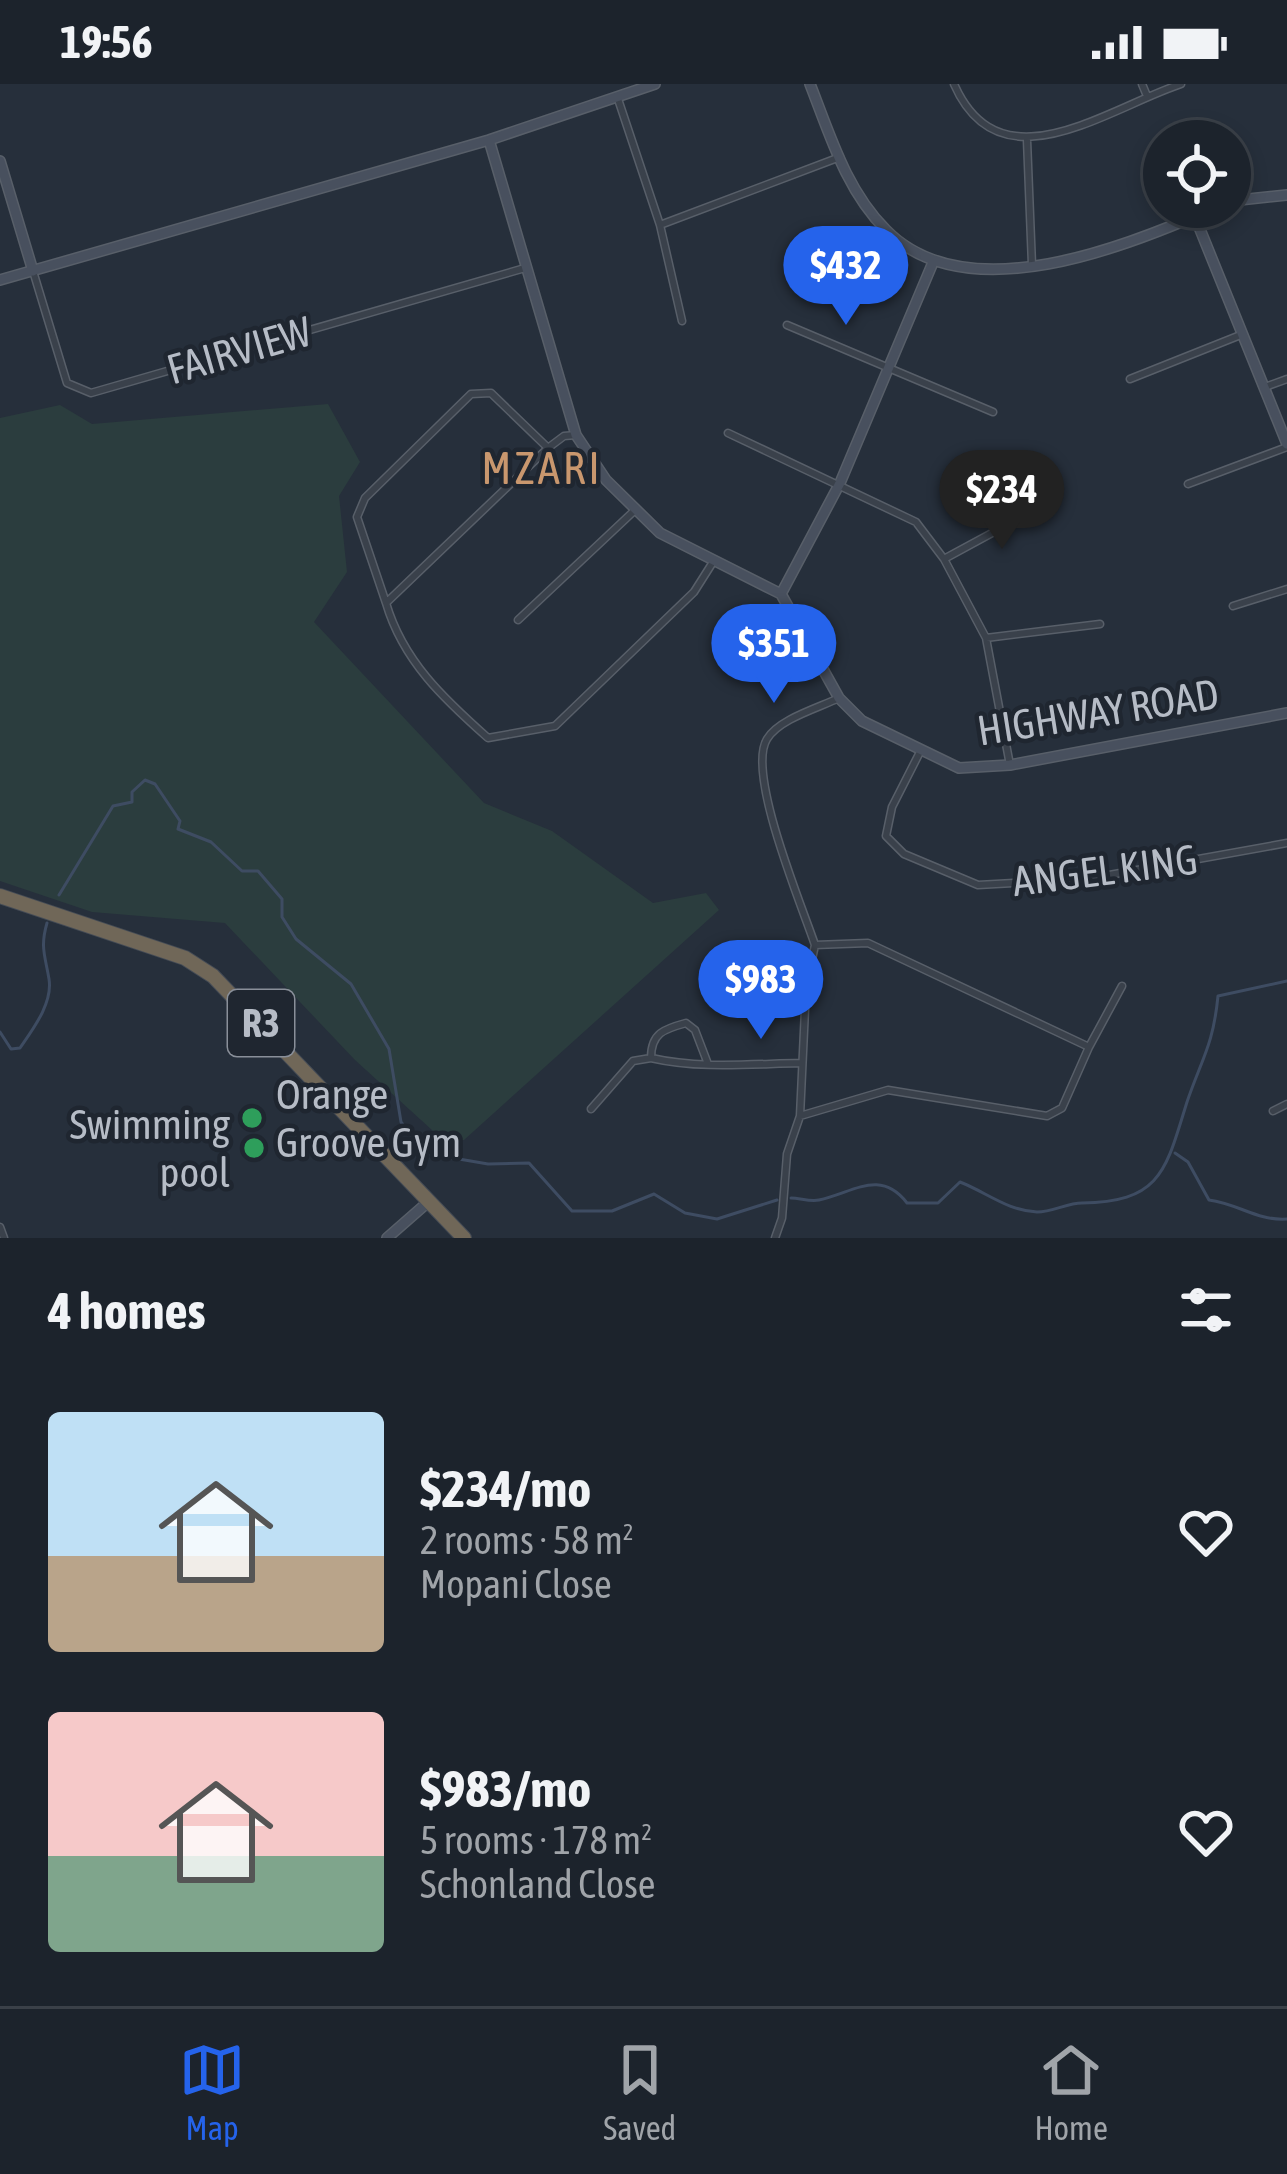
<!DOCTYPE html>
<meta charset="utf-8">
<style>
body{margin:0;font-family:"Asap Condensed",sans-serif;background:#252b34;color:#f1f3f6;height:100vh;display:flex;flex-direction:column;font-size:45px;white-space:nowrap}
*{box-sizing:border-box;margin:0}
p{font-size:39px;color:#a0a4a9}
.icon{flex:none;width:66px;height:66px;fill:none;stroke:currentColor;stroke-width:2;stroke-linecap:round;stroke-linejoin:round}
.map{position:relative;height:1154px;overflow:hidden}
.side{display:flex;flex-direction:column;background:#1c232c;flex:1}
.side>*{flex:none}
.tools{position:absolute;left:1143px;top:36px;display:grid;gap:24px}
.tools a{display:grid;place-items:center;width:108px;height:108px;border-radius:50%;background:#1c232c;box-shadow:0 6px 18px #0003,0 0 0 3px #3a4048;font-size:60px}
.price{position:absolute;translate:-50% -102px;padding:0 27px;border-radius:42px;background:#2563eb;color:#fff;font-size:39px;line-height:78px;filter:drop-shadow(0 3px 6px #0008)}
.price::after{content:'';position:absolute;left:50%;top:72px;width:36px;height:27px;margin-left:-18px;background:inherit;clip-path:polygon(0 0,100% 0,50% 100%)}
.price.current{background:#222;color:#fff}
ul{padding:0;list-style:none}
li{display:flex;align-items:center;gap:36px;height:300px;padding:0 48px}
li span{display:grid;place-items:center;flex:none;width:336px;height:240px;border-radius:12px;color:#555}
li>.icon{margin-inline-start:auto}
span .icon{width:144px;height:144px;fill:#fffc;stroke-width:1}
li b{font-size:51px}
h2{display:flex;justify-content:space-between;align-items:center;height:144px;padding:0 48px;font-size:51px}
.status{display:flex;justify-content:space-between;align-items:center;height:84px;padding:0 60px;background:#1c232c;direction:ltr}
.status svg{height:33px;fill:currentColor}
.tab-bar{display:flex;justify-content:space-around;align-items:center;height:168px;border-top:3px solid #3a4048;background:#1c232c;font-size:33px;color:#a0a4a9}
.tab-bar a{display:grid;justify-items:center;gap:6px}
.tab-bar .current{color:#2563eb}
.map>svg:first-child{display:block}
.green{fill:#2b3d3e}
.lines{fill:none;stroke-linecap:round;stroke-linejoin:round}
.stream{stroke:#3e4c62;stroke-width:3}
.street-casing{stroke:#585f69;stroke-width:9}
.secondary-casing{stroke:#585f69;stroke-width:12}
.highway-casing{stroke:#454c56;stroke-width:16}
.street{stroke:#3a414b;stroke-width:6}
.secondary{stroke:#48505e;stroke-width:9}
.highway{stroke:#706758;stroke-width:14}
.leisure-dot{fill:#2e9e5b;stroke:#1f2630;stroke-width:4.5}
.labels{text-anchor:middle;stroke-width:9;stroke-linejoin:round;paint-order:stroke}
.shield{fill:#1f2630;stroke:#898f99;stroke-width:3}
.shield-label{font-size:39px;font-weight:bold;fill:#b6bcc6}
.street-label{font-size:42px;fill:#b6bcc6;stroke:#1f2630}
.poi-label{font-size:42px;fill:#b6bcc6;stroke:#1f2630;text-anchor:start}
.neighbourhood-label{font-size:45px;letter-spacing:3px;fill:#c9976e;stroke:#1f2630}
</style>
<div class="status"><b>19:56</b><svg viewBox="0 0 49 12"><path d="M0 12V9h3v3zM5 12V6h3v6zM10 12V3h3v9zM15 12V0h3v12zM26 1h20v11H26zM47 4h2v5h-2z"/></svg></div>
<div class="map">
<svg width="1287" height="1154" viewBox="0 0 1287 1154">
<rect width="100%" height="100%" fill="#262f3b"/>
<path class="green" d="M328 320 360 378 339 412 347 488 314 538 484 719 552 747 653 819 706 809 719 826 464 1056H443L355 976 225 839 92 828 0 797V334L60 321 92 340Z"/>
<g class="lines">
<path class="stream" d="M59 811 113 722 132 718V708L145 696 155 700 180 737 178 745 211 758 242 787H258L282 815V833L296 855 351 900 389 965 401 1038 424 1069 488 1080 529 1079 572 1127H612L654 1110 685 1129 717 1135 777 1116
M0 948 11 965 20 964C33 945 53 919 49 895 45 871 40 863 47 839
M1175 1069 1188 1078 1209 1116C1239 1120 1257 1137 1287 1135
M791 1114C800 1114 810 1118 819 1116 853 1109 880 1084 907 1119H938L960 1098C986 1108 1008 1127 1037 1128 1053 1128 1067 1119 1082 1119 1162 1118 1166 1085 1187 1018 1202 974 1213 962 1218 912L1287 897"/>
<g class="street-casing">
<path id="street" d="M954 0C1000 105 1106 25 1181 0
M1142 0 1147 12
M618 15 660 141 682 237
M1027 56 1032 181
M660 141 840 73
M33 187 67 299 91 309 525 184
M787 241 993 328
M1130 295 1243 250
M1265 303 1287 295
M728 349 916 438 944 475 986 554 1010 681
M576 351 564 352 548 364 386 519C403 577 444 615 488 654L555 642 694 508 713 478
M1188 400 1287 363
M944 475 1040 423
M386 519 357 433 365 414 471 310 491 309 548 364
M1233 522 1287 505
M518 536 634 427
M986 554 1100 540
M921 666 892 723 886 752 904 770 978 801 1087 795 1287 759
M815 861C802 822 746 689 767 655 779 635 818 624 839 614
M708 980 695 946 686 939C664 945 651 949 651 974 699 985 750 980 800 979
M591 1025 633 977 651 974
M1273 1027 1287 1020
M800 1032 888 1006 1047 1032 1062 1024 1089 963
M0 1143 4 1154
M775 1154 782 1134 787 1070 800 1032 806 904 815 861 868 859 1089 963 1122 902"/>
</g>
<g class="secondary-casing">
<path id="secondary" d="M810 0C830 51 846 106 886 146 966 228 1129 162 1216 123
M489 56 576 351 606 396 660 449 781 510 839 614 862 637 959 684 1010 681 1287 629
M0 77 33 187
M1230 117 1287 111
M1195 133 1287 360
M0 196 489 56 655 0
M781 510 840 399 934 176
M387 1154 427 1119"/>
</g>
<g class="highway-casing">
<path id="highway" d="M0 812 185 874 213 892 464 1154"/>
</g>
<use href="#street" class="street"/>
<use href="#secondary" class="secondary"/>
<use href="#highway" class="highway"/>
</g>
<g class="leisure-dot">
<circle cx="252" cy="1034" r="12"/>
<circle cx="254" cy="1064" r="12"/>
</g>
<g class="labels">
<rect class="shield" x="228" y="906" width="66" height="66" rx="9"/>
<g class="shield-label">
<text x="261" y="953">R3</text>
</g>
<g class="street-label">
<text transform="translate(239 266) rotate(-16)" y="15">FAIRVIEW</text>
<text transform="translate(1098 628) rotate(-9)" y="15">HIGHWAY ROAD</text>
<text transform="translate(1105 786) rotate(-7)" y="15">ANGEL KING</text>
</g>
<g class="poi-label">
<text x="276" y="1025">Orange<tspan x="276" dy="48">Groove Gym</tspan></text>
<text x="230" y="1055" text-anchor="end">Swimming<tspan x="230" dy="48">pool</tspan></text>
</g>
<g class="neighbourhood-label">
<text x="542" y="400">MZARI</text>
</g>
</g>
</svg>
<div class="tools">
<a><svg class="icon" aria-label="locate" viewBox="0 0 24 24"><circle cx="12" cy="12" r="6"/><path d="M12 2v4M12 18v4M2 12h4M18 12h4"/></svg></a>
</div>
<b class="price" style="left:846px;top:244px">$432</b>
<b class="price current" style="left:1002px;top:468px">$234</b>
<b class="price" style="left:774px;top:622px">$351</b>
<b class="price" style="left:761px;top:958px">$983</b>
</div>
<section class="side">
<h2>4 homes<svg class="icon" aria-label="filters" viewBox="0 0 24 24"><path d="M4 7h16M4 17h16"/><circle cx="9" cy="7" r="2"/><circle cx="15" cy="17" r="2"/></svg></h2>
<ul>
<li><span style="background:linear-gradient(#bfe0f5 60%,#b9a48a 0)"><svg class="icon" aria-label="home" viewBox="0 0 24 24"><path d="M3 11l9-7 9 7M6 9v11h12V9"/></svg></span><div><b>$234/mo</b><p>2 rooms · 58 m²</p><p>Mopani Close</p></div><svg class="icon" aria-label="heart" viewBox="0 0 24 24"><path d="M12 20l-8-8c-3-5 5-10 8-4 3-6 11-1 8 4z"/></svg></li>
<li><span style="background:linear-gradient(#f6c9c9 60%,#7fa58c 0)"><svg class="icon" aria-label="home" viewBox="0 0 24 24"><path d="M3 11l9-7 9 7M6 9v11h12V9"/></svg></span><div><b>$983/mo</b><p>5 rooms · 178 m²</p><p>Schonland Close</p></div><svg class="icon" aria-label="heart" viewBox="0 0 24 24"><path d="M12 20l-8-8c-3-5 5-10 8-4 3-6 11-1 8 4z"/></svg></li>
</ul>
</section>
<nav class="tab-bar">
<a class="current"><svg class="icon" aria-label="map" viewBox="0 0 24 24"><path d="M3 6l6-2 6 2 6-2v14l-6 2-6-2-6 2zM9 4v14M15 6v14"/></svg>Map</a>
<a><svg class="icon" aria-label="saved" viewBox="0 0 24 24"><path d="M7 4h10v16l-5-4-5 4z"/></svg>Saved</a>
<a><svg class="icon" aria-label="home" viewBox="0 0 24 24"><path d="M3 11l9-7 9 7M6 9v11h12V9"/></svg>Home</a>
</nav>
